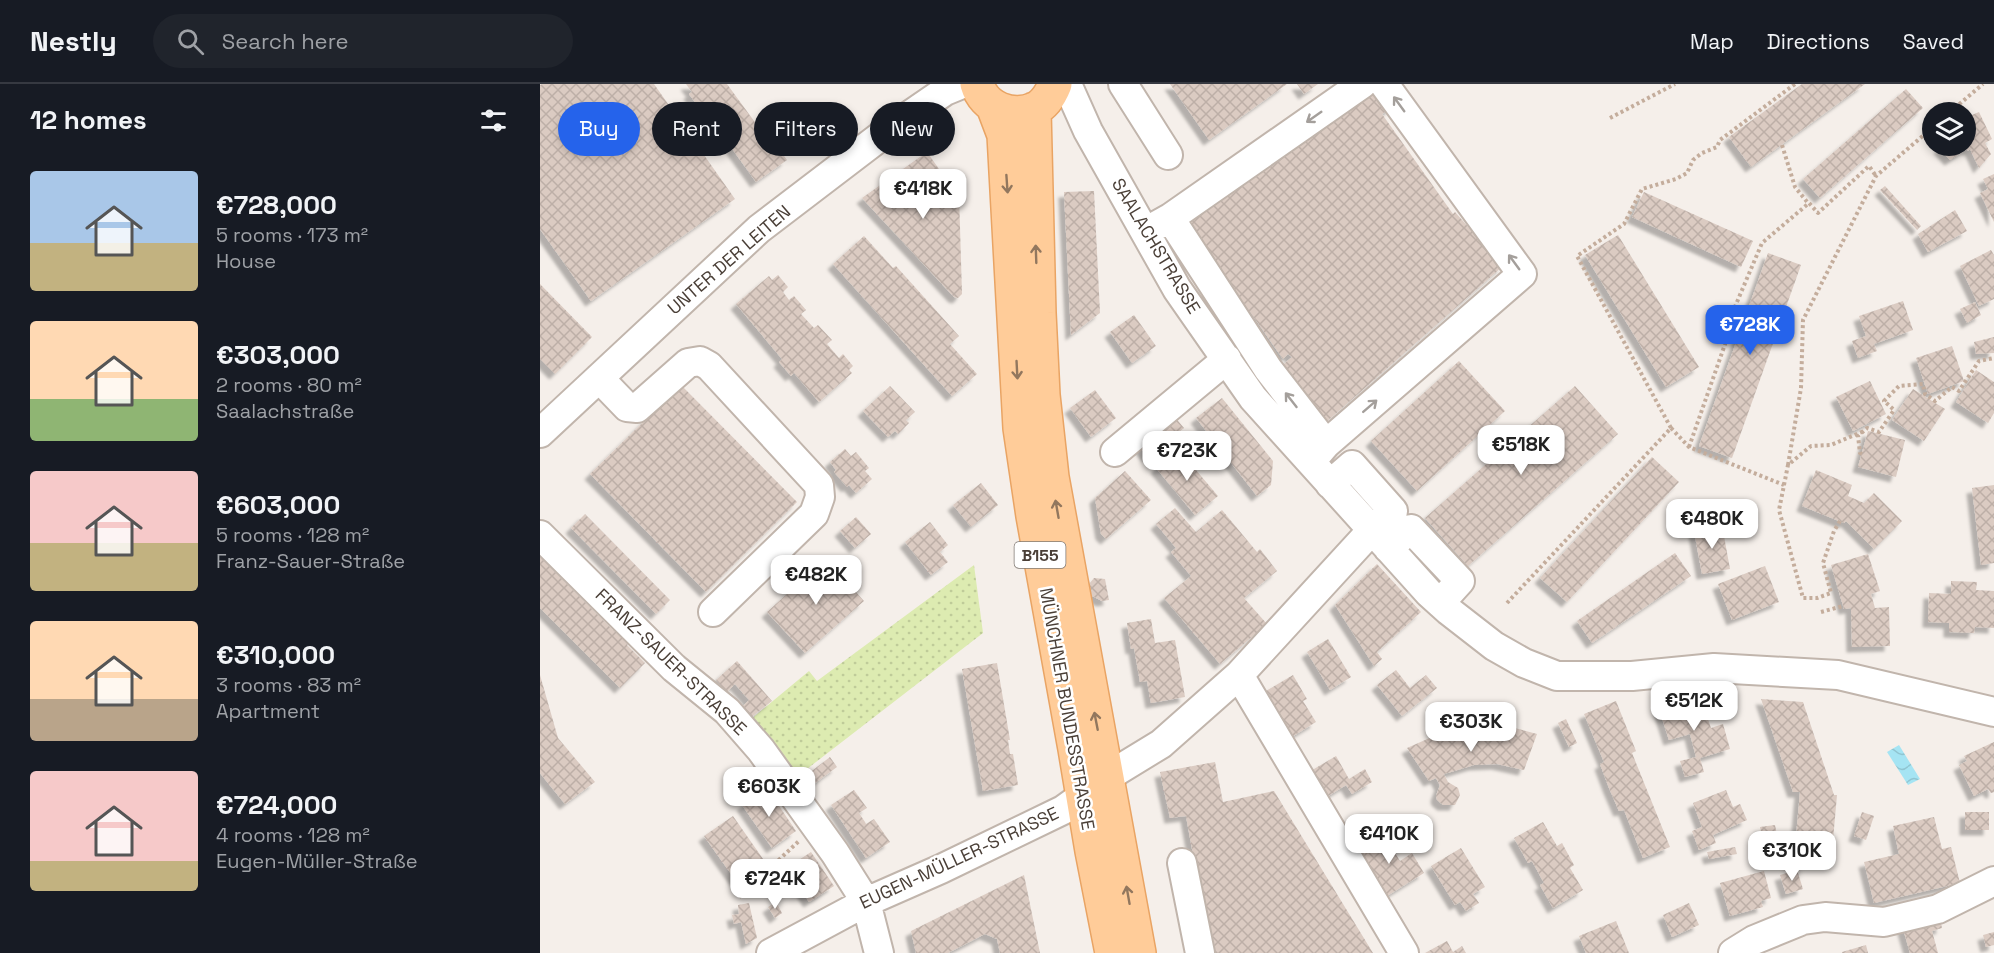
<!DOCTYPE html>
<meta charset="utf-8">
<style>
body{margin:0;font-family:"Space Grotesk",sans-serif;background:#20242c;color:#f1f3f6;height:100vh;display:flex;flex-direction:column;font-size:22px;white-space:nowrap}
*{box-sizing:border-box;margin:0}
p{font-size:20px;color:#9ea1a6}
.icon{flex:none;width:33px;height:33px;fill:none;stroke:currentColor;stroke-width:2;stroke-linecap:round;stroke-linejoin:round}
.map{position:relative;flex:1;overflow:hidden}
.drawer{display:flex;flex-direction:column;background:#171b24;width:540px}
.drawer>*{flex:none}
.banner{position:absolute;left:18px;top:18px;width:570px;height:54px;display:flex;gap:12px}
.controls{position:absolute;left:1382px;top:18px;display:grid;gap:12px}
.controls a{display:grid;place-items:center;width:54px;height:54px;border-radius:50%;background:#171b24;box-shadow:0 3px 9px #0003;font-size:30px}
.price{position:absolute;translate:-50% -51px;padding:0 14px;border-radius:12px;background:#fff;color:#222;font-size:20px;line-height:39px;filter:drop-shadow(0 2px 3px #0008)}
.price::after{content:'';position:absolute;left:50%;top:36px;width:18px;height:14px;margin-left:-9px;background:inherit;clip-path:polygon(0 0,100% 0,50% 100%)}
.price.active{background:#2563eb;color:#fff}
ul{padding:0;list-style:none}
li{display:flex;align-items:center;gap:18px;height:150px;padding:0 30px}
li span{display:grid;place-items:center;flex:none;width:168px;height:120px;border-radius:6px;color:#555}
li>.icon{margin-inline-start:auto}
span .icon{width:72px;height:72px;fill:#fffc;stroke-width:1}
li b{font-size:26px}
h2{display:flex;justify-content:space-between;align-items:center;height:72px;padding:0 30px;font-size:26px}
.chip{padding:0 21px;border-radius:27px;background:#171b24;box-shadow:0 3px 9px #0003;font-size:21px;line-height:54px}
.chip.active{background:#2563eb;color:#fff}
header{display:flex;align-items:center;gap:36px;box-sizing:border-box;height:84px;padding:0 30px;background:#171b24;border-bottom:2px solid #363941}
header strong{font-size:28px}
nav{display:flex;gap:33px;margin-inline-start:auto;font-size:21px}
.search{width:420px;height:54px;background:#20242c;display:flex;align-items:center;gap:15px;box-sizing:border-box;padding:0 21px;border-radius:33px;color:#9ea1a6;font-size:22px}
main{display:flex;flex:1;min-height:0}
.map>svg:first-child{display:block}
.grass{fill:url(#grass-dots)}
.water{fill:url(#water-waves)}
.building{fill:url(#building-cross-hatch);filter:url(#shadow)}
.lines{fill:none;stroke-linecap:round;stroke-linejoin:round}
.minor-casing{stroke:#c1b5ac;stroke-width:32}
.major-casing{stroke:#e9a464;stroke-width:36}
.path{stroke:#c4ad9c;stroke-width:4;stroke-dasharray:3 3;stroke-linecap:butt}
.minor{stroke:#fff;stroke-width:28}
.major{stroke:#fc9;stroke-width:33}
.oneway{stroke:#a49f9b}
.oneway2{stroke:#92775e}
.labels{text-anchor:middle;stroke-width:5;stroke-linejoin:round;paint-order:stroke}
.shield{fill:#fff;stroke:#807973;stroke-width:1.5}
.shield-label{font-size:16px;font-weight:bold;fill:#4a3f37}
.street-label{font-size:18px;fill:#4a3f37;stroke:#fff}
</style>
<header>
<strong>Nestly</strong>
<div class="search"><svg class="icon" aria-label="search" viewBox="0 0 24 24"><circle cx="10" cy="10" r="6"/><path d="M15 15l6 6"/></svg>Search here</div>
<nav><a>Map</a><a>Directions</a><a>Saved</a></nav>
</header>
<main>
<section class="drawer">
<h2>12 homes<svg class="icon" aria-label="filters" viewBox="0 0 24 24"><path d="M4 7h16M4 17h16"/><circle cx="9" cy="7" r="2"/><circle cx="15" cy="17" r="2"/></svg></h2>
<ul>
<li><span style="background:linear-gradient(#a9c7e8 60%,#c2b280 0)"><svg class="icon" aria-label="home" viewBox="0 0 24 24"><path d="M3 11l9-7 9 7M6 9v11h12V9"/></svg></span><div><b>€728,000</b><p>5 rooms · 173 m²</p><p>House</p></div></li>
<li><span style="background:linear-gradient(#ffd9b3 65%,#8fb573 0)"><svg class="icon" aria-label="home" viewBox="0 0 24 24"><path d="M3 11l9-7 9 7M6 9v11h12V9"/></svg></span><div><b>€303,000</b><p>2 rooms · 80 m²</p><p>Saalachstraße</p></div></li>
<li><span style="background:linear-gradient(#f6c9c9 60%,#c2b280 0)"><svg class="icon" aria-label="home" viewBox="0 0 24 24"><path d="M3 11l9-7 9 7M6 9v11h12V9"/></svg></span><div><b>€603,000</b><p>5 rooms · 128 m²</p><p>Franz-Sauer-Straße</p></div></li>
<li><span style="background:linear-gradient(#ffd9b3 65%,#b9a48a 0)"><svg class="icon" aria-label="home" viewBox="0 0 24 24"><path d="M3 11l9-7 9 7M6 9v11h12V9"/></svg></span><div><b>€310,000</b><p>3 rooms · 83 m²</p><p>Apartment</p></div></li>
<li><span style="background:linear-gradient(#f6c9c9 75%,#c2b280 0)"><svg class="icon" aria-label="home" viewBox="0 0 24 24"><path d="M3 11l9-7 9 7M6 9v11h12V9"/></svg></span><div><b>€724,000</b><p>4 rooms · 128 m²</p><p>Eugen-Müller-Straße</p></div></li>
</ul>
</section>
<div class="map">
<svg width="1454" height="869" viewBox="0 0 1454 869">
<defs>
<pattern id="grass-dots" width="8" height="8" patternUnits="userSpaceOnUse" patternTransform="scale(1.5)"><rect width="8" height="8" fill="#ddebb1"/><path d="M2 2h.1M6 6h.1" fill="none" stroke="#bfcb99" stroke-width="1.8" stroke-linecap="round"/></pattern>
<pattern id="water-waves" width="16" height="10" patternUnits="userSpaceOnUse" patternTransform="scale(1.5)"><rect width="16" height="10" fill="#a5e4f3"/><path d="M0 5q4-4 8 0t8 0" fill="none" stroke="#90c5d1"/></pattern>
<pattern id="building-cross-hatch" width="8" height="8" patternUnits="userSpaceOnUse" patternTransform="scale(1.5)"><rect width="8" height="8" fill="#dbcbc2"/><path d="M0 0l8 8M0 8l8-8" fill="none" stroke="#bdafa7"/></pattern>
<filter id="shadow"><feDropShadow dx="-5.5" dy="5.5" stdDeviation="1.5" flood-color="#0004"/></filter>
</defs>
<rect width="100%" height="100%" fill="#f5efea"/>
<path class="grass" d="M434 481 443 549 254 695 210 636 269 587 277 597Z"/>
<path class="water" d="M1359 661 1380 695 1368 701 1347 668Z"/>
<path class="building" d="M2 0H114L195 115 51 217 0 145V1Z
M146 0H187L217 41 220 39 247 76 216 98 165 27 163 29 149 10 152 8Z
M630 0H747L669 56Z
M757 0H778L764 10Z
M1262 0H1325L1211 83 1189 53Z
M835 5 852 24 842 30 913 130 915 128 963 182 784 340 737 286 752 273 748 270 743 275 651 143 653 142 646 132Z
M1366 5 1383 24 1280 114 1263 95Z
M1439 28 1452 55 1445 59 1451 70 1439 84 1430 65 1428 67 1427 65 1410 76 1399 64 1402 62H1425V34Z
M387 68 399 85 398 94 389 106 400 117H403L404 111 419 109 422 210 418 214 414 213 322 114Z
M1454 90V138L1440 109 1448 105 1443 95Z
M1345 102 1381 142 1377 146 1340 106Z
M554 107 560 229 531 251 524 108Z
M1104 108 1213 157 1201 183 1092 133Z
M1415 126 1427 147 1388 168 1378 150Z
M1078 151 1159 283 1126 303 1045 171Z
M324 152 353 184 356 182 419 252 410 260 437 290 412 312 293 180Z
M1451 166 1454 171V215L1439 222 1420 182Z
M1228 169 1261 181 1192 374 1159 362Z
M238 191 248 203 243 208 249 216 254 212 266 226 261 230 274 244 278 241 292 256 287 260 299 274 303 270 313 282 309 286 312 289 279 318 254 289 251 292 239 278 242 275 196 220 229 192 232 196Z
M0 200 52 253 15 290 0 275Z
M1363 217 1373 246 1334 260 1337 267 1318 274 1312 257 1326 252 1319 232Z
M1435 218 1441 231 1427 239 1420 225Z
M594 231 616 262 592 279 570 248Z
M1454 253V269L1436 270 1434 258Z
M1412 262 1424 297 1388 310 1376 274Z
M919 277 965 327 877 407 831 357Z
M1436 286 1454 298V329L1448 339 1416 318Z
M1330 297 1346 330 1313 347 1296 313Z
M141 301 257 418 166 508 50 390Z
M350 302 375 328 366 336 369 339 358 350 355 347 348 353 323 327Z
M1035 302 1078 350 928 482 885 434Z
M1373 305 1405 325 1384 357 1352 336Z
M555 306 576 334 551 353 530 324Z
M682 314 733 377 731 401 717 412 656 334Z
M634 332 644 344 629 356 620 345Z
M1328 347 1365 356 1356 393 1318 383Z
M613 350 623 361 608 373 599 362Z
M305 365 311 372 316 368 329 384 325 387 332 395 316 409 309 401 307 403 294 388 296 386 290 378Z
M639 366 678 412 655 431 616 384Z
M1112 373 1139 398 1027 518 1000 494Z
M1276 386 1312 401 1308 412 1324 419 1334 409 1362 437 1334 465 1306 437 1304 439 1262 422Z
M585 387 611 416 566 455 561 450 555 414Z
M441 399 458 421 431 443 413 421Z
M1454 401V479L1441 481 1432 404Z
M635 424 656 448 682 426 717 468 720 465 737 487 704 514 727 540 680 580 624 514 651 492 631 468 636 464 616 440Z
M45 430 130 516 116 530 31 444Z
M316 433 331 450 315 464 300 447Z
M390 438 408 461 400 468 408 478 391 491 365 458Z
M1182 441 1190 485 1162 490 1154 447Z
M1135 469 1151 492 1052 559 1037 537Z
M1328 470 1340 507 1331 510 1335 524 1349 523 1350 562 1312 563 1311 524 1304 525 1291 481Z
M0 473 73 546 75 545 89 559 87 561 105 579 80 604 0 524Z
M286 475 324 517 265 569 227 528Z
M837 480 881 528 837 568 842 575 834 582 795 521Z
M1225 482 1239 518 1192 536 1178 500Z
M554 494 565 495 569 516 562 517 552 512 549 500Z
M1411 497 1437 498 1436 506 1454 507V544L1435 543 1434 549 1409 548V539L1388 538 1389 509 1411 510Z
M611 535 615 559 635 556 645 613 611 619 607 597 600 598 594 564 591 565 587 539Z
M788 555 811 593 790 606 767 568Z
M197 577 232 617 210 634 201 624 209 616 195 600 187 608 176 596Z
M457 579 470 656H468L470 670H473L478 701 443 707 422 585Z
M856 586 870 604 886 591 897 604 862 632 837 601Z
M0 591 18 654 55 698 25 720 0 689Z
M753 591 767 615 763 617 776 638 750 654 730 621 733 618 726 607Z
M1160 612 1171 644 1183 640 1190 665 1160 674 1164 688 1145 693 1140 677 1156 673 1150 650 1129 656 1119 625Z
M1221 615 1263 618 1294 711H1297L1293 756 1256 753 1260 708H1253Z
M1076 617 1096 667 1092 669 1130 763 1103 774 1084 726 1079 727 1069 704 1060 680 1064 678 1044 630Z
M1026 635 1037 659 1029 663 1018 639Z
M931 641H952L975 644 997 650 984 686 957 680 934 681 904 690 908 698 918 704 920 711 915 721H903L897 716 896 712 900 701 896 694 889 697 867 664 910 645Z
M1454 658V708L1451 709 1448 705 1434 712 1419 681 1427 677 1424 672Z
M796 672 809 695 825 685 832 698 812 710 806 701 785 714 769 688Z
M290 673 297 683 263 708 256 699Z
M675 678 683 718 734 707 833 869H671L646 732 630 734 620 688Z
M227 704 256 747 232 764 202 721Z
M314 706 327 724 319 729 325 738 326 740 334 735 350 758 326 774 291 721Z
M1186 706 1193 723 1200 720 1207 736 1173 751 1176 759 1159 766 1152 747 1162 743 1153 719Z
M1322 728 1334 732 1326 756 1314 752Z
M1425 728H1449V746H1425Z
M193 732 228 782 199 801 164 752Z
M1394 733 1402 765 1411 763 1420 799 1334 819 1324 778 1359 770 1353 742Z
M1003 738 1017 762 1022 759 1034 781 1030 784 1043 806 1013 824 1000 801 1004 799 992 777 988 779 974 754Z
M1235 741 1237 751 1222 753 1220 743Z
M843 749 860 777 872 769 884 789 847 812 817 765Z
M1195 763 1197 770 1169 775 1167 768Z
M921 764 945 803 933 810 939 819 926 827 920 818 915 821 891 782Z
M271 768 294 802 269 818 261 806 258 808 247 792 250 790 245 785Z
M1257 786 1263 805 1246 810 1240 791Z
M1224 787 1231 814 1221 817 1223 823 1190 832 1180 799Z
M484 791 500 869H460L457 855 445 850 408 869H376L371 847Z
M236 818 242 829 235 834 228 823Z
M209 819 217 854 206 860 201 838 194 840 192 831 199 830 198 821Z
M1149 819 1159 841 1132 853 1123 831Z
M1399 831 1402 844 1392 847 1398 869H1370L1362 841Z
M1076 837 1089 869H1046L1039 852Z
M1454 848V861L1446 863 1443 851Z
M907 857 913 868 922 862 926 869H885Z
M1326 861 1328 869H1302V868Z"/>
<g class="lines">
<g class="minor-casing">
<path id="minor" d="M527 0 548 47 637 205 713 314 889 509 909 527 954 562 984 579 1017 592H1092L1174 584 1298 591 1454 628
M583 0 628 71
M630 134 822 0
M605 148 630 134 728 285 786 360 774 374
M59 294 87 323 97 324 148 279 160 277 169 282 279 401 280 413 274 430 173 528
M0 349 219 145 354 42 405 7 422 0
M786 360 982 190 844 0
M575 368 687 275
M0 451 134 584 187 627 221 666 295 769 326 818 339 869
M848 464 871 445 920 497 900 519
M699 591 864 869
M642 779 660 869
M231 869 326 818 401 785 523 726 580 685 621 660 699 591 832 446 853 427 812 381 790 400
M1193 869 1214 856 1263 836 1285 833 1344 838 1398 825 1454 797"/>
</g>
<g class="major-casing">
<path id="major" d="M437 0C444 24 472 35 495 25 505 20 511 10 515 0
M453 22 464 51 480 344 493 432 535 665 552 767 572 869
M494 25 499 229 503 311 512 393 599 869"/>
</g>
<path class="path" d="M1410 28 1443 0
M1070 34 1135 0
M1242 61 1255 103 1268 119
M1131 344 1149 363 1244 401
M1149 363 1197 226 1194 225 1222 159 1269 119 1278 129 1329 82 1336 92
M1322 370 1320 369 1318 352 1327 344 1339 348 1354 326 1344 317 1359 302 1383 300 1385 310 1395 317 1412 303 1419 307 1439 277 1454 274
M1248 381 1261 304 1263 236 1336 92 1392 44
M1300 437 1294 447 1283 479 1291 509 1277 514H1263L1239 426 1248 381 1271 362 1291 361 1324 347
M967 519 1131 344 1037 172 1084 140 1102 105 1136 95 1147 89 1153 76 1162 69 1177 63 1180 56 1255 0
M1281 528 1303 522
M199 813 259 757"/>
<use href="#minor" class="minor"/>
<use href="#major" class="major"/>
</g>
<defs><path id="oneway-shaft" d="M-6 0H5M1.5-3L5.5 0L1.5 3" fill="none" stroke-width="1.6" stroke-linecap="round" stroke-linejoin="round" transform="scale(1.5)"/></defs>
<g class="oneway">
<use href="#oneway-shaft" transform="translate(859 20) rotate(-126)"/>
<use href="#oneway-shaft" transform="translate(774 33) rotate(145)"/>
<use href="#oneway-shaft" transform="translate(974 178) rotate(-126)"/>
<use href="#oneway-shaft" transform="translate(751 316) rotate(-128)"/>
<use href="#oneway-shaft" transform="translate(830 322) rotate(-41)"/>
</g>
<g class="oneway2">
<use href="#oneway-shaft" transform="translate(467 100) rotate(86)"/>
<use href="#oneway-shaft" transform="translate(496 170) rotate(-92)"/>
<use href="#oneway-shaft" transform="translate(477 286) rotate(87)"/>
<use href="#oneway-shaft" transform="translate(517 425) rotate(-100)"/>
<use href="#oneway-shaft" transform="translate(556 637) rotate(-101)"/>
<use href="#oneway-shaft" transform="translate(588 811) rotate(-100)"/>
</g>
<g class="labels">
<rect class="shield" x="474.5" y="458" width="51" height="26" rx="4.5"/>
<g class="shield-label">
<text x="500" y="477">B155</text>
</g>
<g class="street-label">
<text transform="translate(616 162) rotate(59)" y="6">SAALACHSTRASSE</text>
<text transform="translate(189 176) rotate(-41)" y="6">UNTER DER LEITEN</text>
<text transform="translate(131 578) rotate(44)" y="6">FRANZ-SAUER-STRASSE</text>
<text transform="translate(527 625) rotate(80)" y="6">MÜNCHNER BUNDESSTRASSE</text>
<text transform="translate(419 774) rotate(-25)" y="6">EUGEN-MÜLLER-STRASSE</text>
</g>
</g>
</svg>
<div class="controls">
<a><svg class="icon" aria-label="layers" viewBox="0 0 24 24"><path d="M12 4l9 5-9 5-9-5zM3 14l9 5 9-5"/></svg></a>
</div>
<b class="price" style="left:383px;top:136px">€418K</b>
<b class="price active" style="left:1210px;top:272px">€728K</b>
<b class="price" style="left:981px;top:392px">€518K</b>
<b class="price" style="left:647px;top:398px">€723K</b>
<b class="price" style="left:1172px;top:466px">€480K</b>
<b class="price" style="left:276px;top:522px">€482K</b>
<b class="price" style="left:1154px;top:648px">€512K</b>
<b class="price" style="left:931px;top:669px">€303K</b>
<b class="price" style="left:229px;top:734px">€603K</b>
<b class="price" style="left:849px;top:781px">€410K</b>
<b class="price" style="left:1252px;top:798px">€310K</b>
<b class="price" style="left:235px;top:826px">€724K</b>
<div class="banner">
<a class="chip active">Buy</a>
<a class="chip">Rent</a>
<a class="chip">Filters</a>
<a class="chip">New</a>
</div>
</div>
</main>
